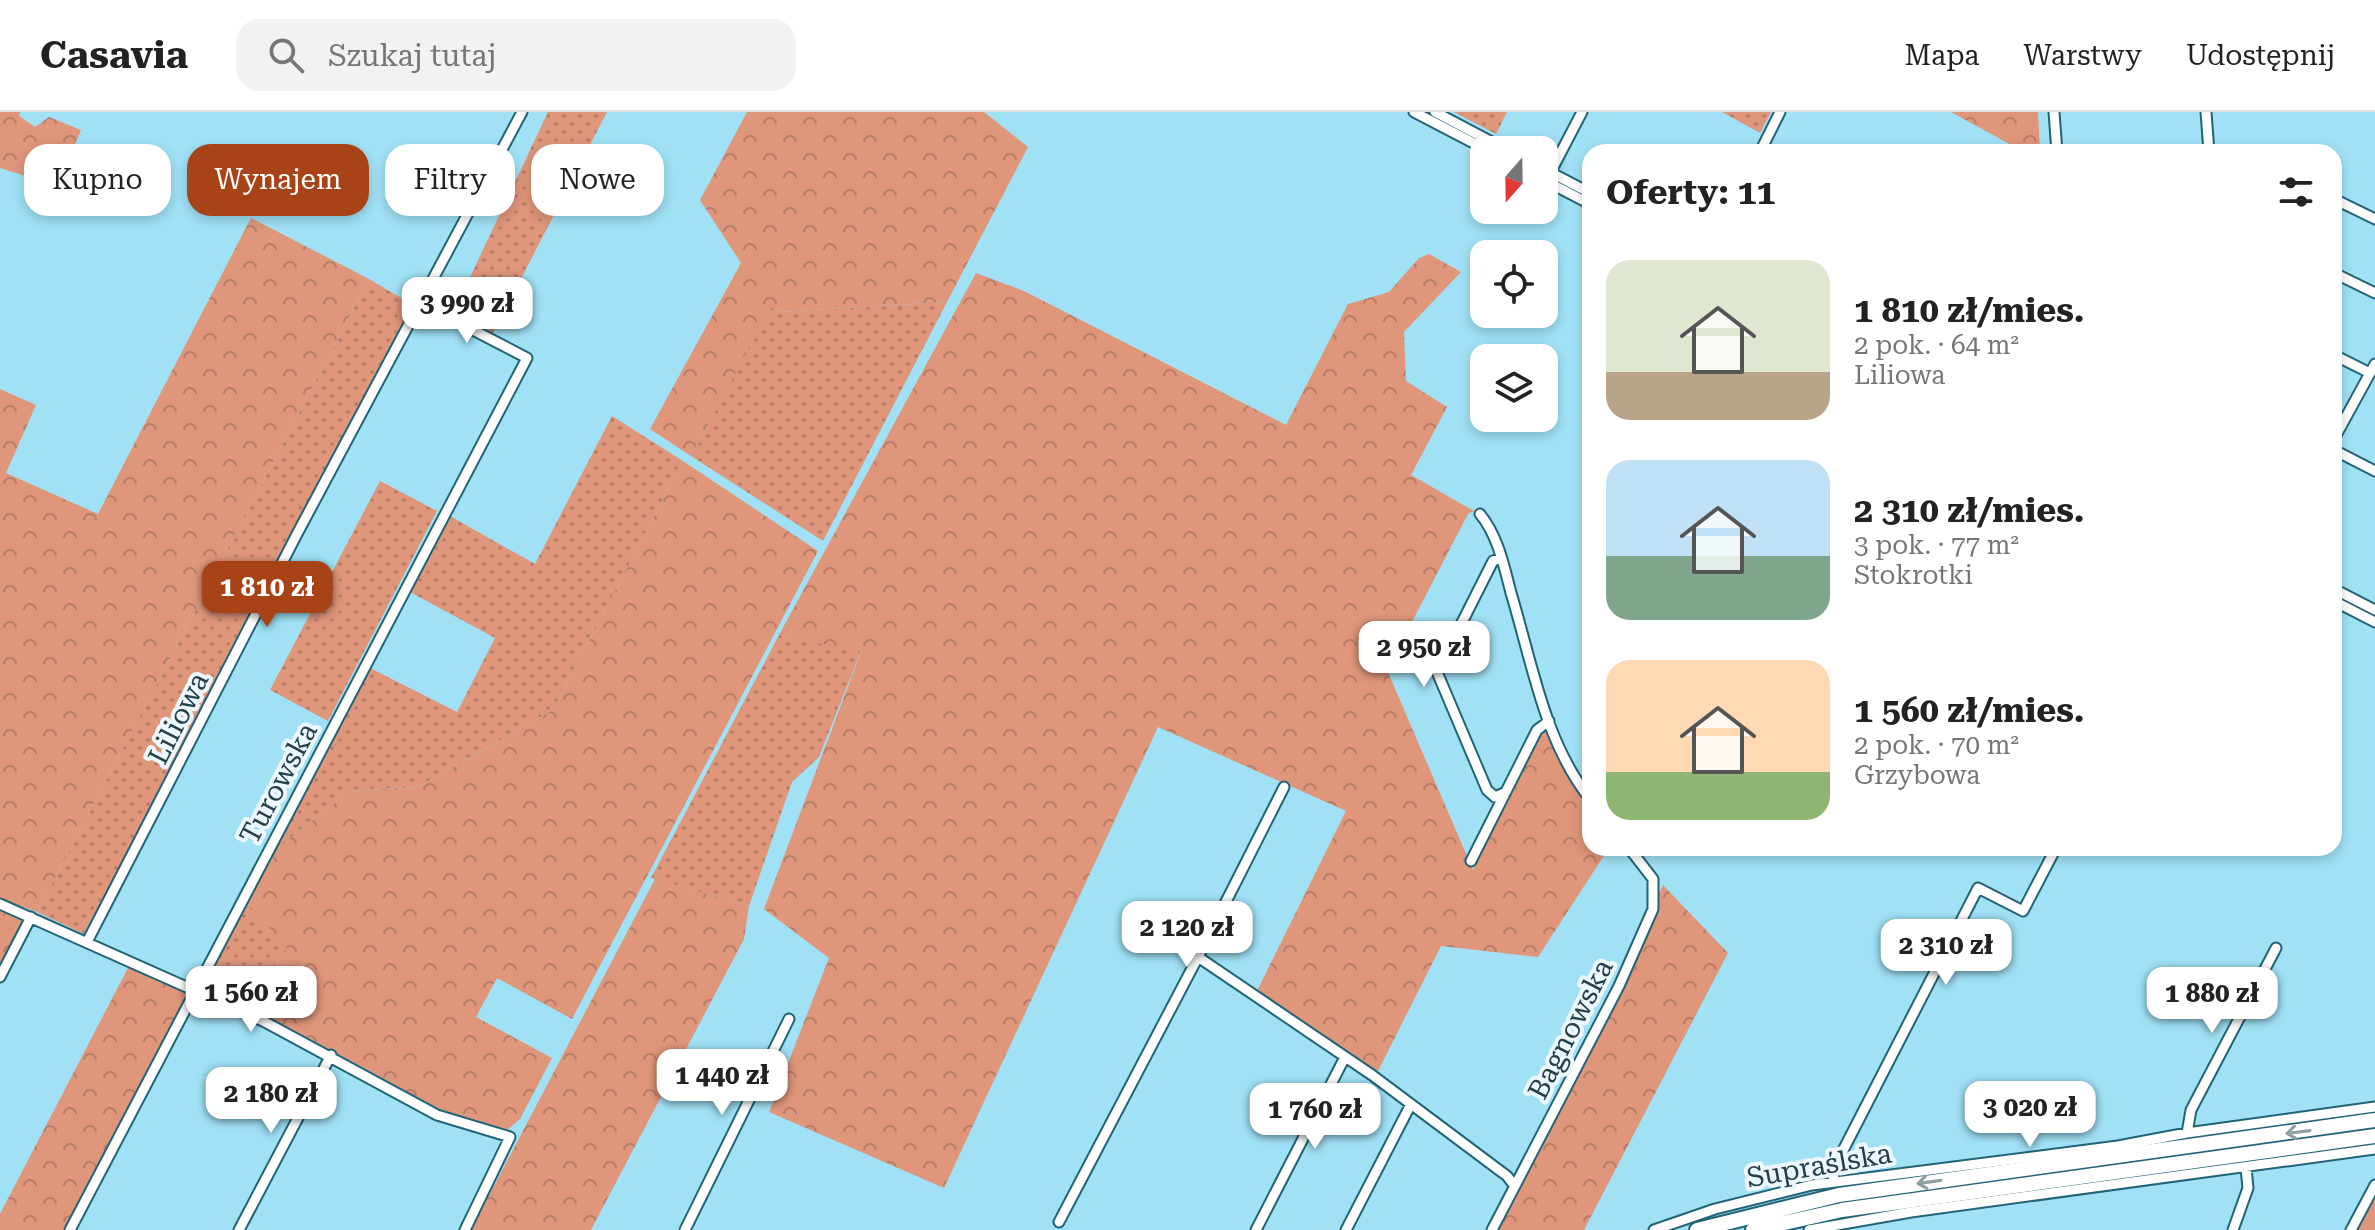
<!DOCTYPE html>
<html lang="pl">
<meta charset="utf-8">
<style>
body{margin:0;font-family:"Roboto Serif",serif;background:#f2f2f2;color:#222;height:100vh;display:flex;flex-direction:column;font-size:30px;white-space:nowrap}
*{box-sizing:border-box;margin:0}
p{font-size:26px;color:#767676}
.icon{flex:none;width:44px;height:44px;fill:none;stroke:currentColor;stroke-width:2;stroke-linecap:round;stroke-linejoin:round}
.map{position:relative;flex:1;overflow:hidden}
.details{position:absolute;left:1582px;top:32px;width:760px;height:712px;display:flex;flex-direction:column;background:#fff;border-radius:24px;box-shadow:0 4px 12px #0003}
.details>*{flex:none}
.guide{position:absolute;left:24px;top:32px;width:760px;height:72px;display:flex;gap:16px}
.needle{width:52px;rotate:200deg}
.controls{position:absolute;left:1470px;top:24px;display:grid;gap:16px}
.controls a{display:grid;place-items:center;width:88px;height:88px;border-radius:16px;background:#fff;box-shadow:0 4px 12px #0003;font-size:40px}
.price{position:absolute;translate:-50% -68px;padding:0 18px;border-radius:16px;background:#fff;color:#222;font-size:26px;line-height:52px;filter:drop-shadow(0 2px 4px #0008)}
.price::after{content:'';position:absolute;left:50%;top:48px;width:24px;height:18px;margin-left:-12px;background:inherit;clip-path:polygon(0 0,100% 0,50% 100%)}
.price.on{background:#a84317;color:#fff}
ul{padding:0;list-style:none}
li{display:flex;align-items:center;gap:24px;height:200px;padding:0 24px}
li span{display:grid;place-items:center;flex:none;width:224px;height:160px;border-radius:24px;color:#555}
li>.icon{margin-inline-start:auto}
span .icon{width:96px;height:96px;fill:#fffc;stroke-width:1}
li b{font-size:34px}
h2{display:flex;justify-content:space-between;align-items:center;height:96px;padding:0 24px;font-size:34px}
.chip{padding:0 28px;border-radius:24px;background:#fff;box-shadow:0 4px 12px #0003;font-size:28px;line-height:72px}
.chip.on{background:#a84317;color:#fff}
header{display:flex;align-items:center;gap:48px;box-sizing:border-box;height:112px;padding:0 40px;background:#fff;border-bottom:2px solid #e0e0e0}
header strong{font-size:38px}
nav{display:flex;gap:44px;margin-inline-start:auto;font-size:28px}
.search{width:560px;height:72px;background:#f2f2f2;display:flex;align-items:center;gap:20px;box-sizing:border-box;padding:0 28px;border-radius:24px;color:#767676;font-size:30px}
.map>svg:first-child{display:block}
.grass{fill:url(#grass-dots)}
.forest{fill:url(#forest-crowns)}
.garden{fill:#df967b}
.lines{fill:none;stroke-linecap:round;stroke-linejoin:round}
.minor-casing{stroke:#226477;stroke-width:13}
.secondary-casing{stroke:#226477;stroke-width:18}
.minor{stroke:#fff;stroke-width:9}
.secondary{stroke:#fff;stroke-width:14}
.oneway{stroke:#92a0a4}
.labels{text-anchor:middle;stroke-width:8;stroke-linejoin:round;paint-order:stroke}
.street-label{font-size:28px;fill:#254049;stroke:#ecf8fd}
</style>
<header>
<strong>Casavia</strong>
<div class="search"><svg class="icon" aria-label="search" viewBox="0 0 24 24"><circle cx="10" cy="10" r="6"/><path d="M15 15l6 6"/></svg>Szukaj tutaj</div>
<nav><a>Mapa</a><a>Warstwy</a><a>Udostępnij</a></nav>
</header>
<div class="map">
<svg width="2375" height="1118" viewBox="0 0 2375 1118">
<defs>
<pattern id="grass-dots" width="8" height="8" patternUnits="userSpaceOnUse" patternTransform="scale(2)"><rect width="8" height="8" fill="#df967b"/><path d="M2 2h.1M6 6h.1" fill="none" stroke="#b57c67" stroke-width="1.8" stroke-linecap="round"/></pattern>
<pattern id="forest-crowns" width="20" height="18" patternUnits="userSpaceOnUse" patternTransform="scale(2)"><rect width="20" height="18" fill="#df967b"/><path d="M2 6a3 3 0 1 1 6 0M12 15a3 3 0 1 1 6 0" fill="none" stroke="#b57c67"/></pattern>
</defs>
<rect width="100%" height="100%" fill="#a0e1f6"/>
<path class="grass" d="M548 0H607L493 221 455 197Z
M1454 0H1507L1496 22Z
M1722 0H1771L1760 21Z
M369 167 413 193 84 822 37 800Z
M947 190 823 429 691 344 771 194 777 200Z
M612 304 683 349 553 598 418 675 349 679 273 740 370 556 457 600 495 526 410 480 450 404 535 452Z
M380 369 437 399 328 609 270 578Z
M779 523 861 539 819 645 792 670 749 794 651 766Z
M247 791 288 834 270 858 218 883 202 875Z"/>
<path class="forest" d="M0 0H20L19 4 35 15 49 5 81 18 57 74 0 56Z
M747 0H984L1028 35 947 190 777 200 771 195 691 344 650 317 741 151 700 88Z
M1951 0H2038L2040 40H2024Z
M251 106 369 167 37 800 0 786V277L36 293 6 361 98 402Z
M1429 142 1461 160 1404 220 1406 269 1447 295 1411 363 1474 399 1468 402 1387 558 1473 758 1546 613 1556 643 1590 701V736H1605V742L1538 845 1441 834 1377 961 1257 879 1346 699 1158 615 944 1076 769 1000 829 846 764 797 861 540 779 523 976 161 1024 179 1286 313 1348 192 1389 180 1419 146Z
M683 349 818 439 572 907 497 866 476 905 552 946 520 1007 506 1019 450 1003 299 921 218 883 270 858 287 835 247 791 273 740 349 679 418 675 553 598Z
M655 767 749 794 744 827 591 1118H471Z
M1663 773 1728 841 1584 1118H1497Z
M0 796 25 807 0 854Z
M129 854 189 880 65 1118H0V1102Z"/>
<path class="garden" d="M2375 1085V1118H2358Z"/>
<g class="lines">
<g class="minor-casing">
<path id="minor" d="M1414 0 1487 38
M1435 0 1507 38
M2054 0 2057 40
M2206 0 2209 40
M1760 40 1780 0
M1544 57 1590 81
M1544 68 1590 92
M1546 69 1582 0
M2334 87 2375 107
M2334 161 2375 181
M2334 243 2370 261
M2334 327 2375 252
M2334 338 2375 359
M1480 402C1498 424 1504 454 1511 481 1532 550 1544 629 1590 687
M1501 446 1493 449 1437 560 1487 678 1495 685 1506 680
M2334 477 2375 498
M2334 489 2375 510
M1284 675 1198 845 1372 963 1507 1064 1514 1073
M1471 749 1537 618 1549 609
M0 792 265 910 437 1003 510 1025 465 1118
M87 830 297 422 522 0
M0 865 31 805
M2187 1021 2191 998 2276 836
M1833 1070 1835 1054 1978 776 2023 799 2056 736
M1059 1110 1198 845
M70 1118 527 246 421 191
M239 1118 331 943
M685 1118 789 907
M1256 1118 1345 945
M1346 1118 1411 992
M1492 1118 1619 874 1653 797V767L1629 736
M1654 1118 1715 1097 1812 1073 2118 1034 2187 1021 2375 995
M1809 1118 1911 1100 2375 1037
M2233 1118 2248 1076 2246 1056
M2351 1118 2375 1073"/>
</g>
<g class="secondary-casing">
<path id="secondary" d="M1697 1118 1839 1083 2375 1008
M1753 1118 1842 1098 2375 1024"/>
</g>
<use href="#minor" class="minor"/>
<use href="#secondary" class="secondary"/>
</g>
<defs><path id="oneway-shaft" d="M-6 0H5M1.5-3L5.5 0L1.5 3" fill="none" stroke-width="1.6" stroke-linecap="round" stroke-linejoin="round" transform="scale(2)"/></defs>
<g class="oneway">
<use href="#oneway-shaft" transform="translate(2298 1020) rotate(173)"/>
<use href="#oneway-shaft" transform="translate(1929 1070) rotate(172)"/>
</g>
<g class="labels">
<g class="street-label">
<text transform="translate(178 606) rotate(-63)" y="10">Liliowa</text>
<text transform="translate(278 671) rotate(-62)" y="10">Turowska</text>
<text transform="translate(1570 917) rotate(-63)" y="10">Bagnowska</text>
<text transform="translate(1819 1053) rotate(-10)" y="10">Supraślska</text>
</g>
</g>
</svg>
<div class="controls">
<a><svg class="needle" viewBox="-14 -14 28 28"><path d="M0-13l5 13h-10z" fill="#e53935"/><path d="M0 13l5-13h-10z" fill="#767676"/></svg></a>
<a><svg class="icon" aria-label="locate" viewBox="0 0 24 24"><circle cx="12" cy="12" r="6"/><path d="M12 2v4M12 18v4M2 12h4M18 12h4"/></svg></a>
<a><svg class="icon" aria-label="layers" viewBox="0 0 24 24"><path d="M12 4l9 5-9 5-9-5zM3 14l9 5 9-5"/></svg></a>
</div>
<b class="price" style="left:467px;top:233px">3 990 zł</b>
<b class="price on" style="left:267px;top:517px">1 810 zł</b>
<b class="price" style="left:1424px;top:577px">2 950 zł</b>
<b class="price" style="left:1187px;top:857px">2 120 zł</b>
<b class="price" style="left:1946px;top:875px">2 310 zł</b>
<b class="price" style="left:251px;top:922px">1 560 zł</b>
<b class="price" style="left:2212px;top:923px">1 880 zł</b>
<b class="price" style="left:722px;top:1005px">1 440 zł</b>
<b class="price" style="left:271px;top:1023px">2 180 zł</b>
<b class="price" style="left:2030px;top:1037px">3 020 zł</b>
<b class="price" style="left:1315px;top:1039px">1 760 zł</b>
<div class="guide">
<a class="chip">Kupno</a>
<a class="chip on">Wynajem</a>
<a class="chip">Filtry</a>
<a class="chip">Nowe</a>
</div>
<section class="details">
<h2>Oferty: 11<svg class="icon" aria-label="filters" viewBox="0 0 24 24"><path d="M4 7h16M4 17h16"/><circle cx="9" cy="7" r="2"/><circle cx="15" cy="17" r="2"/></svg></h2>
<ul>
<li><span style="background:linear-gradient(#dfe7d0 70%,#b9a48a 0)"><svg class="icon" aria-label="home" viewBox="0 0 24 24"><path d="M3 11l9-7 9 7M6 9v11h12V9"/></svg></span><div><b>1 810 zł/mies.</b><p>2 pok. · 64 m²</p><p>Liliowa</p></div></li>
<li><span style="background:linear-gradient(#bfe0f5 60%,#7fa58c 0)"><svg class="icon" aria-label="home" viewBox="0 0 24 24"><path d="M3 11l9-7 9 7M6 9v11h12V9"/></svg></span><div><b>2 310 zł/mies.</b><p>3 pok. · 77 m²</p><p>Stokrotki</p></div></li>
<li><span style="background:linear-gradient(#ffd9b3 70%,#8fb573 0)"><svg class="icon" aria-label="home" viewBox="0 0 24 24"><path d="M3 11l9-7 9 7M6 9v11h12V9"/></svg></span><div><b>1 560 zł/mies.</b><p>2 pok. · 70 m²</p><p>Grzybowa</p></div></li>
</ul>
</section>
</div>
